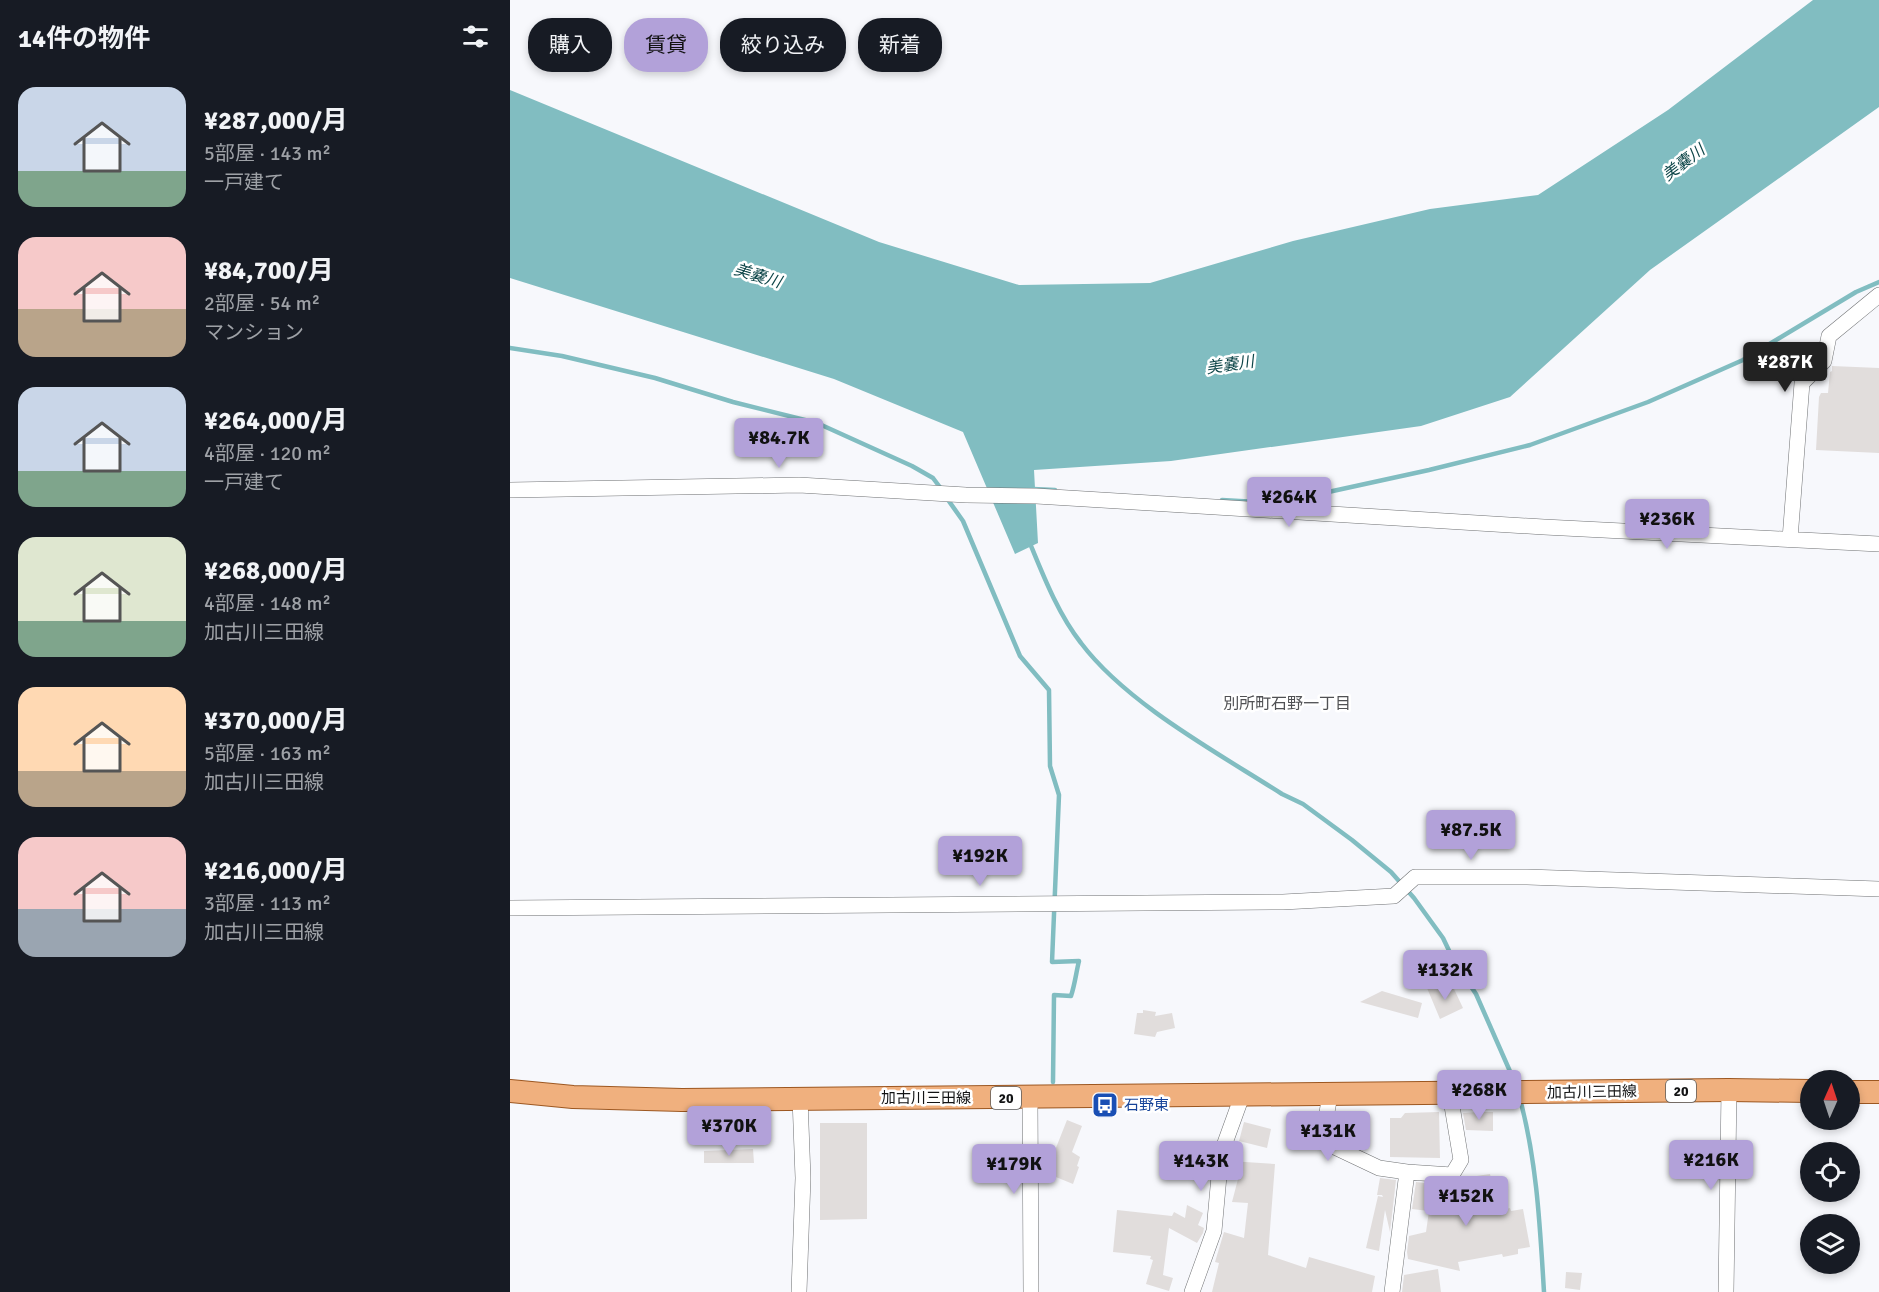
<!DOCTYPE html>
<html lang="ja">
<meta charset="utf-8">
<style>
body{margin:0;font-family:Signika,"Noto Sans JP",sans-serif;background:#242831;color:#f1f3f6;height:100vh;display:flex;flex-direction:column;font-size:22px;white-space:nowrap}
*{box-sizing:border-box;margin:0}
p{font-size:20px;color:#9ea1a6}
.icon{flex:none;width:33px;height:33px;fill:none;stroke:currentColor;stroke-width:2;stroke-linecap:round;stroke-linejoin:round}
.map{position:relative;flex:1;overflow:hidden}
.panel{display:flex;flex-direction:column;background:#171b24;width:510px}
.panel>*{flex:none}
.top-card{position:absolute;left:18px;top:18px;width:570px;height:54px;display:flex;gap:12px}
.needle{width:39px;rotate:3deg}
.tools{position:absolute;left:1290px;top:1070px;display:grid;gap:12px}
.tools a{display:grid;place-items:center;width:60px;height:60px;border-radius:50%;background:#171b24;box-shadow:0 3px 9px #0003;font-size:30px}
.price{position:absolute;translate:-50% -51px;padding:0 14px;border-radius:6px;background:#b2a1d9;color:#111;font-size:20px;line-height:39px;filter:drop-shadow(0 2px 3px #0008)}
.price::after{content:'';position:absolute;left:50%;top:36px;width:18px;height:14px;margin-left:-9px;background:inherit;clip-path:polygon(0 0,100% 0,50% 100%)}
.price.active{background:#222;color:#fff}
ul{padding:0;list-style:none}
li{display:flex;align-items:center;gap:18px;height:150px;padding:0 18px}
li span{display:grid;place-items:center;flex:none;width:168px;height:120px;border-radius:18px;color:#555}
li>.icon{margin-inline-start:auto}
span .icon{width:72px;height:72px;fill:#fffc;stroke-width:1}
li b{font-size:26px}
h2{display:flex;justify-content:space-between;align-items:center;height:72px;padding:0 18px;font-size:26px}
.pill{padding:0 21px;border-radius:24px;background:#171b24;box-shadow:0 3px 9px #0003;font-size:21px;line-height:54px}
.pill.active{background:#b2a1d9;color:#111}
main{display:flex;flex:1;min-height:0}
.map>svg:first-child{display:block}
.water{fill:#81bdc1}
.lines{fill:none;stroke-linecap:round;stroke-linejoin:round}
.stream{stroke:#81bdc1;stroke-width:4.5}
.building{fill:#e1dddc}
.street-casing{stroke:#707274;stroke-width:16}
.primary-casing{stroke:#9c5721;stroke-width:24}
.street{stroke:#fff;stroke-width:15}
.primary{stroke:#f0b07e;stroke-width:22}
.labels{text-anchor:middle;stroke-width:5;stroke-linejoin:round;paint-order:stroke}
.shield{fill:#fff;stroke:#595a5a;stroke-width:1.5}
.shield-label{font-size:14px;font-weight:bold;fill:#121314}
.street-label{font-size:15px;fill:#121314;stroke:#fff}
.transit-label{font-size:15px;fill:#164399;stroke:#fff;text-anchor:start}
.water-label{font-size:16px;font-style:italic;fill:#0d4548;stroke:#fff}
.neighbourhood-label{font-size:16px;fill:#505154;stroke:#fff}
</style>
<main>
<section class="panel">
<h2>14件の物件<svg class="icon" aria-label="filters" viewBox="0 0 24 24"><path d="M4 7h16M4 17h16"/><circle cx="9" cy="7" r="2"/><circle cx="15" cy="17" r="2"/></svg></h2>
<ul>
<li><span style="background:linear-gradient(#c9d6e8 70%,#7fa58c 0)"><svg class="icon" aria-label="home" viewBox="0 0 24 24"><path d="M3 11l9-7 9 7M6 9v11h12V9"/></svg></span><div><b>¥287,000/月</b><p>5部屋 · 143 m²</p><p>一戸建て</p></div></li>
<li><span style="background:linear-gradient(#f6c9c9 60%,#b9a48a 0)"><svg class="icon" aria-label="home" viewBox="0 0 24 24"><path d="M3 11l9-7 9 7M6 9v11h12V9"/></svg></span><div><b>¥84,700/月</b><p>2部屋 · 54 m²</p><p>マンション</p></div></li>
<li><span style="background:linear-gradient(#c9d6e8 70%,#7fa58c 0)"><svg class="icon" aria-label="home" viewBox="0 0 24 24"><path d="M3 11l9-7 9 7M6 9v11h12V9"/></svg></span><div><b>¥264,000/月</b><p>4部屋 · 120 m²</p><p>一戸建て</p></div></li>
<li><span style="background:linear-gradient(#dfe7d0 70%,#7fa58c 0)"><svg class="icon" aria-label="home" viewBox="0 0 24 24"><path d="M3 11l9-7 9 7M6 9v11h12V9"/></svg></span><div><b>¥268,000/月</b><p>4部屋 · 148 m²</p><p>加古川三田線</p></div></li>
<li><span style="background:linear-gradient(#ffd9b3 70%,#b9a48a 0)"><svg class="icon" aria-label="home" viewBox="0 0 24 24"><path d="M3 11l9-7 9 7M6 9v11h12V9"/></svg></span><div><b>¥370,000/月</b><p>5部屋 · 163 m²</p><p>加古川三田線</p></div></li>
<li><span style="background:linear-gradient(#f6c9c9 60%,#9aa5b1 0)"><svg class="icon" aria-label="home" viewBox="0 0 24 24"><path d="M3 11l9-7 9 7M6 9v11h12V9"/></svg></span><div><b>¥216,000/月</b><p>3部屋 · 113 m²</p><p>加古川三田線</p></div></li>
</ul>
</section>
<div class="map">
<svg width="1369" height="1292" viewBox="0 0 1369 1292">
<rect width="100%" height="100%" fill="#f7f8fc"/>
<path class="water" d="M1303 0H1369V107L1140 270 1000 397 911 426 661 461 524 470 528 543 505 554 453 432 324 379 0 278V90L369 242 509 285 640 283 783 241 920 209 1028 195 1158 110Z"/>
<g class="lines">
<path class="stream" d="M0 348 52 356 145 378 223 402 307 423 402 466 423 478 432 490
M523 489 545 490
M436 497 453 521 510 656 539 690 540 766 549 795 542 962 569 961C566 973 565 984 561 996L544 995 543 1082
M712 500 747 502 800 496 919 470 1020 445 1138 402 1233 360 1346 292 1369 282
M519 541C533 575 548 614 571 643 617 704 708 753 772 794L793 804 842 840 881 872 904 898 933 938 944 961 966 994 1006 1085
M1010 1099C1027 1162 1030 1227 1034 1292"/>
</g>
<path class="building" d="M1322 366 1369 368V453L1306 450 1309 397 1311 393H1318L1320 372 1322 371Z
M935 986 944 989 953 1008 930 1019 917 988Z
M872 991 912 1003 908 1018 850 1002Z
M633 1010 646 1012 645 1016 662 1013 665 1028 647 1032 645 1037 624 1034 627 1013H633Z
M929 1112 930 1158 880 1157V1118H891L895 1113Z
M969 1112H983V1131L956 1130 953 1113Z
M557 1120 572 1126 562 1152 570 1157 567 1166 569 1167 563 1184 536 1173Z
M734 1122 761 1129 757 1148 729 1141Z
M310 1123H357V1219L310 1220Z
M243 1149 244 1163H194V1151Z
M720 1161 765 1164 758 1255 796 1268 799 1257 865 1276 862 1292H702L709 1263 705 1262 714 1232 734 1238 738 1203 722 1202 728 1179 719 1175Z
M980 1174 988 1211 1000 1208 1001 1211 1013 1209 1020 1247 1008 1249V1254L993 1257 992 1254 948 1262 950 1271 898 1259 897 1252 899 1236 916 1232 919 1211 902 1209 906 1182 924 1184 935 1206 963 1199 960 1177Z
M870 1178 886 1180 880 1232 875 1210 869 1251 856 1248 868 1196 873 1197 872 1195H867Z
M677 1205 693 1213 688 1225 694 1228 693 1233 687 1243 659 1228 653 1275 663 1278 659 1291 636 1284 643 1260 640 1259 641 1256 603 1252 607 1210 662 1216 664 1212 675 1218Z
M928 1269 931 1292H892L894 1275Z
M1056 1272 1072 1273 1070 1290 1055 1288Z"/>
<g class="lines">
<g class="street-casing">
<path id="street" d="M0 490 289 485 456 495 526 496 1034 527 1369 544
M1280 539 1292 383 1314 361 1319 336 1369 295
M0 908 773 902 884 896 905 877H1017L1369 889
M820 1095 812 1141 869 1168 897 1172
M520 1098 521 1292
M289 1292 293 1178 290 1098
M682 1292 704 1231 711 1154 732 1096
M882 1292 897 1172 942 1175 951 1160 940 1094
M1216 1292 1219 1090"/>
</g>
<g class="primary-casing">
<path id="primary" d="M0 1091 63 1097 172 1100 1219 1090 1300 1091
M1340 1092H1369"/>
</g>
<use href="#street" class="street"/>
<use href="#primary" class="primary"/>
</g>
<defs>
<g id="bus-square" transform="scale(1.35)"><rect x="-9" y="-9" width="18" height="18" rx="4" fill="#1a4fb4" stroke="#fff"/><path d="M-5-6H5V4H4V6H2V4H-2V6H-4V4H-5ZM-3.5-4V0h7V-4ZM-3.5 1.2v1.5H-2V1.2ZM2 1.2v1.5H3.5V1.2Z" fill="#fff"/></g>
</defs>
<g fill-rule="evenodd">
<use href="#bus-square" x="595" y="1105"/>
</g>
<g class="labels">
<g class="shield">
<rect x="1156" y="1080" width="30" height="22" rx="4.5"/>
<rect x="481" y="1087" width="30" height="22" rx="4.5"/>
</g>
<g class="shield-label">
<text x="1171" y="1096">20</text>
<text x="496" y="1103">20</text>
</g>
<g class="street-label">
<text transform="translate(1082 1092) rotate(-1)" y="5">加古川三田線</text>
<text x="416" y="1103">加古川三田線</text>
</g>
<g class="transit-label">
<text x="614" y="1110">石野東</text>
</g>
<g class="water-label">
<text transform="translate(1173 162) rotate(-37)" y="6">美嚢川</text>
<text transform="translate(248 275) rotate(17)" y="6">美嚢川</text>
<text transform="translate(720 364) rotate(-8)" y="6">美嚢川</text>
</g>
<g class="neighbourhood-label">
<text x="777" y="709">別所町石野一丁目</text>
</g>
</g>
</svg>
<div class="tools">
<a><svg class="needle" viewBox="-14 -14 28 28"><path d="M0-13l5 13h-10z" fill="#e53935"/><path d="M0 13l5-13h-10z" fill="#9ea1a6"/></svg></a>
<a><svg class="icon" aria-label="locate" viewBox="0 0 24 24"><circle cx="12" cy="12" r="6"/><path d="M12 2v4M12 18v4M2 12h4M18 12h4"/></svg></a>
<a><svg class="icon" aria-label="layers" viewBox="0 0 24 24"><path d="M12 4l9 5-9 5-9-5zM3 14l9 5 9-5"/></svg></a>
</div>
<b class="price active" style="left:1275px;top:393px">¥287K</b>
<b class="price" style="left:269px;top:469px">¥84.7K</b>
<b class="price" style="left:779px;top:528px">¥264K</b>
<b class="price" style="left:1157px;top:550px">¥236K</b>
<b class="price" style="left:961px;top:861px">¥87.5K</b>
<b class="price" style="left:470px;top:887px">¥192K</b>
<b class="price" style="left:935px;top:1001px">¥132K</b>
<b class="price" style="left:969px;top:1121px">¥268K</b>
<b class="price" style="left:219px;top:1157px">¥370K</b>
<b class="price" style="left:818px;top:1162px">¥131K</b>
<b class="price" style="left:1201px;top:1191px">¥216K</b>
<b class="price" style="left:691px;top:1192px">¥143K</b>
<b class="price" style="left:504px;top:1195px">¥179K</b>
<b class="price" style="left:956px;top:1227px">¥152K</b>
<div class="top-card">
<a class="pill">購入</a>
<a class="pill active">賃貸</a>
<a class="pill">絞り込み</a>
<a class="pill">新着</a>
</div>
</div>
</main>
